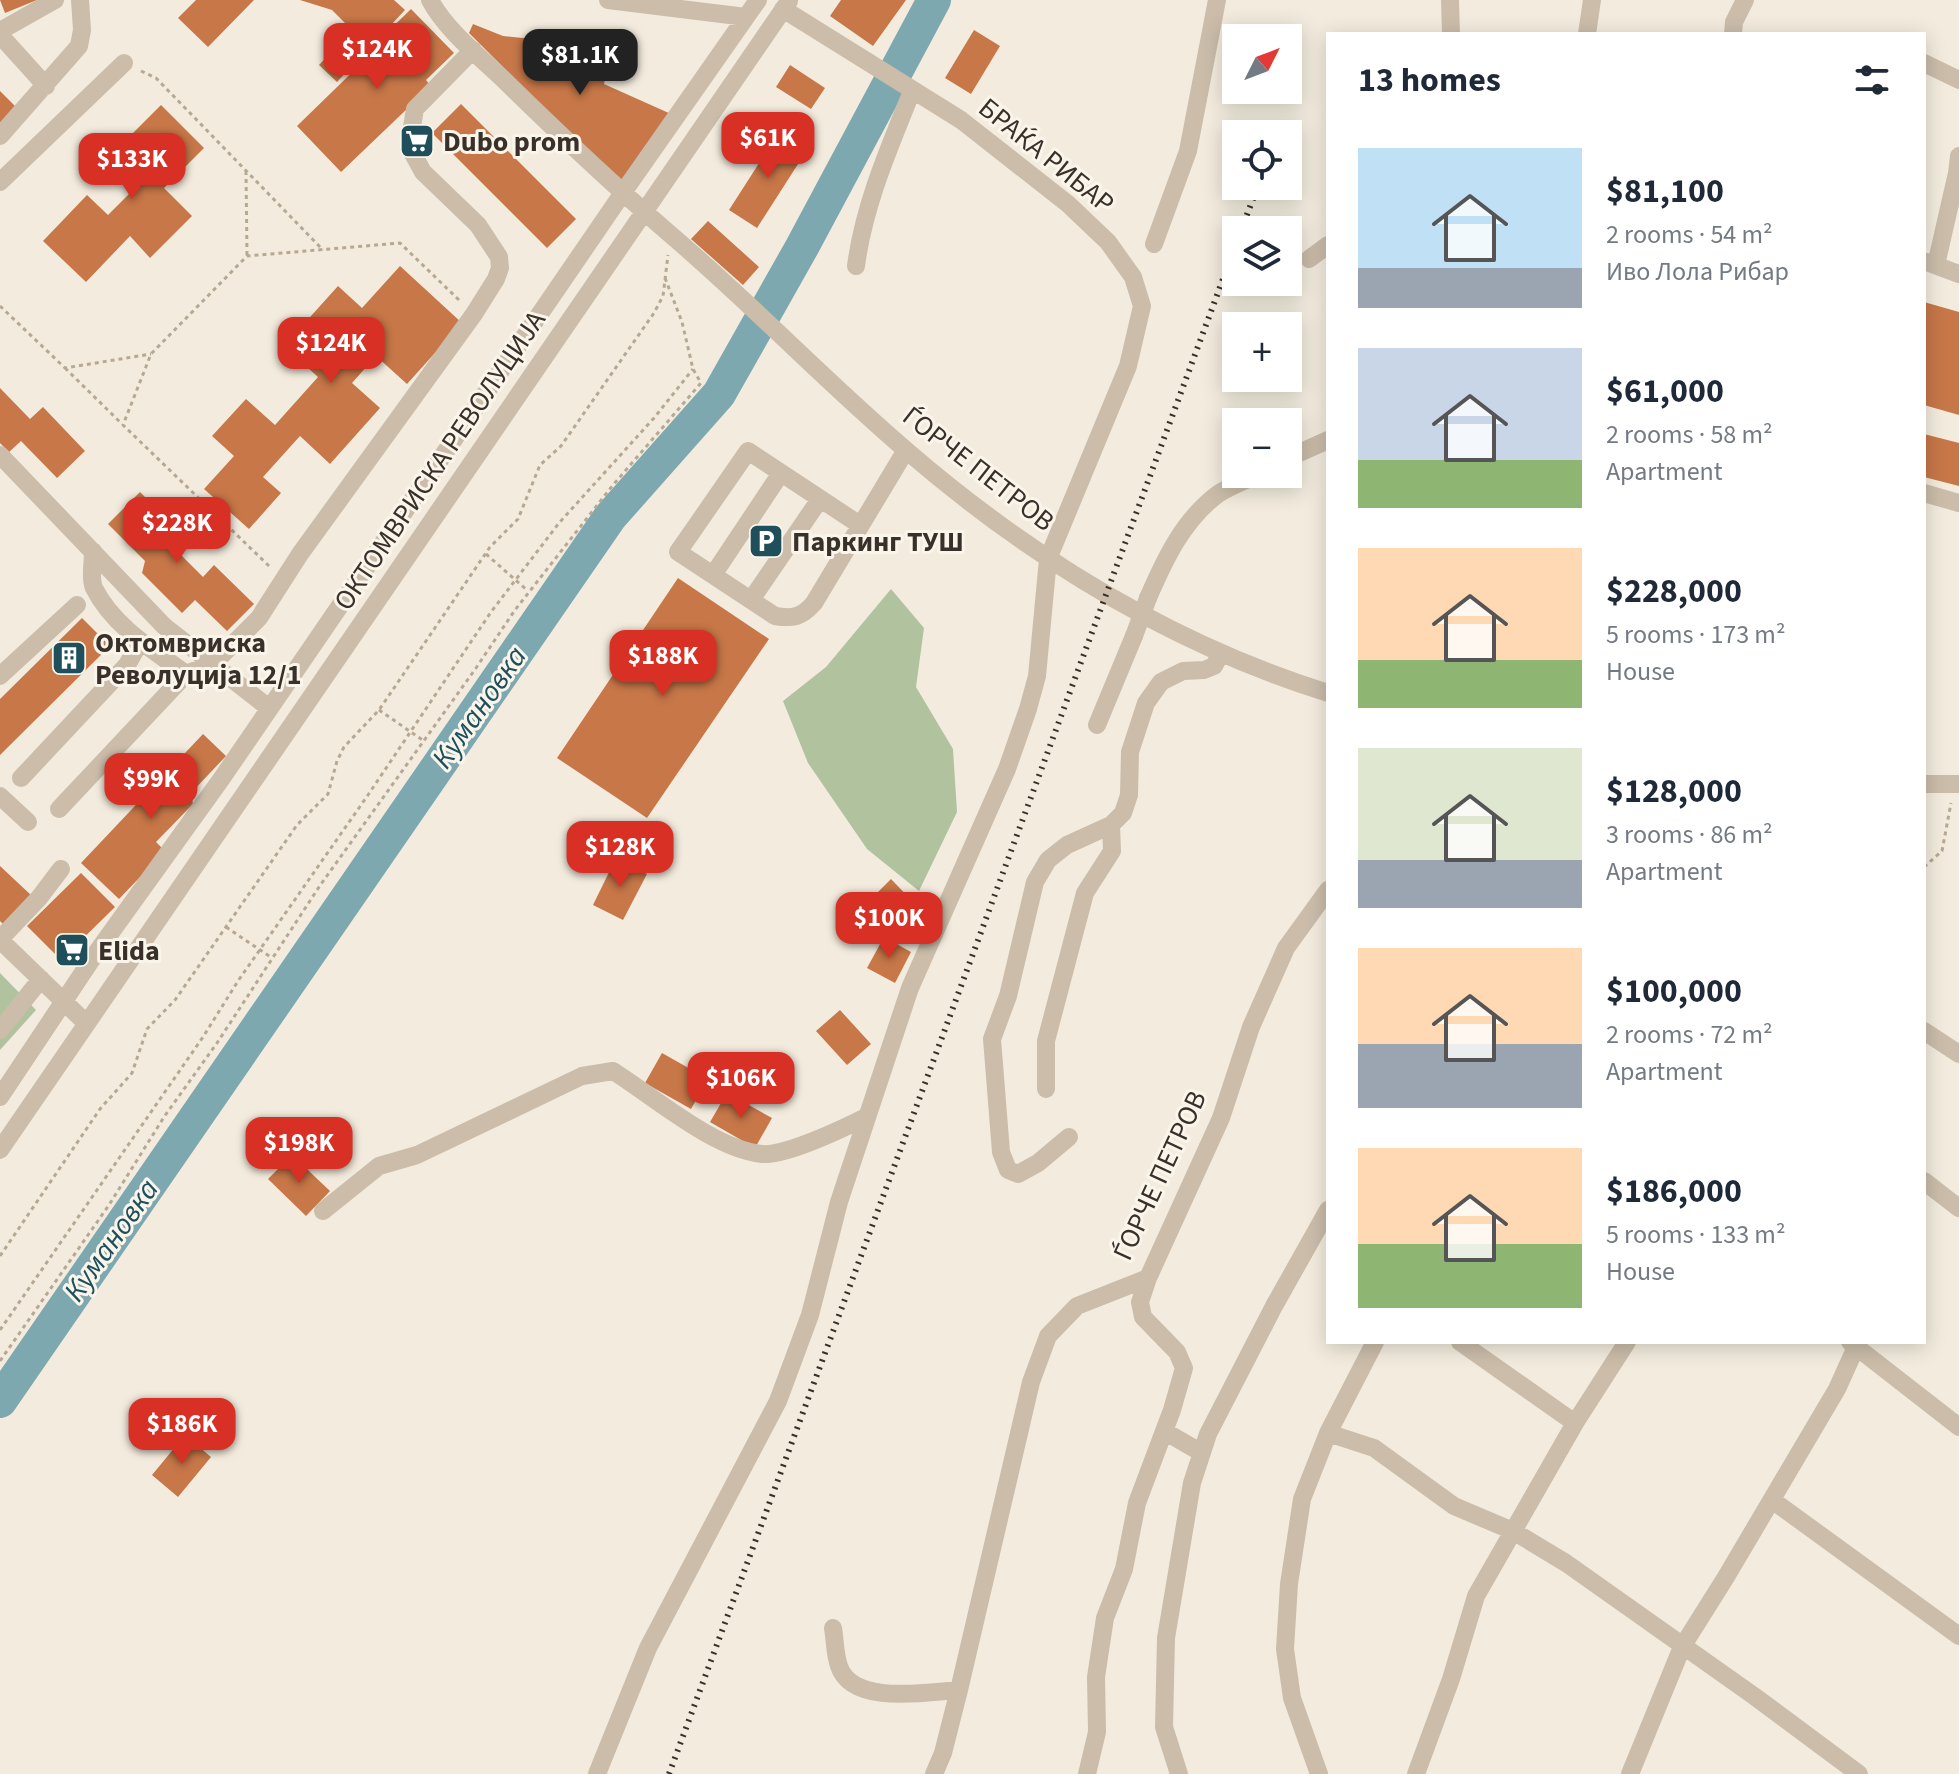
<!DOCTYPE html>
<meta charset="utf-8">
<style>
body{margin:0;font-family:"Source Sans 3",sans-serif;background:#f2f2f3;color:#1f2937;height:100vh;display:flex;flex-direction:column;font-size:30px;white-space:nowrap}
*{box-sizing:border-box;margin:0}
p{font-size:26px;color:#747a83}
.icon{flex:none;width:44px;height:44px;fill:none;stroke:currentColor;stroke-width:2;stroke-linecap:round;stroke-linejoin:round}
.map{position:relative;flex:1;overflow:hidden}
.panel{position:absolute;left:1326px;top:32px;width:600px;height:1312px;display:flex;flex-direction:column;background:#fff;border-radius:0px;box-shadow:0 4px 20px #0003}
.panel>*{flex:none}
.needle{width:52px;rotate:48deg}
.controls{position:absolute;left:1222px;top:24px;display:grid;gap:16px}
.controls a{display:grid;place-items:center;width:80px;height:80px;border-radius:0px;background:#fff;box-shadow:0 4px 20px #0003;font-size:40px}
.price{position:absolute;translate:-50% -68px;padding:0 18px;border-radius:16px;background:#d93025;color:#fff;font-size:26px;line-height:52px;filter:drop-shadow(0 2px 4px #0008)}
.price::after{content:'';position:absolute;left:50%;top:48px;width:24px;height:18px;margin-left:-12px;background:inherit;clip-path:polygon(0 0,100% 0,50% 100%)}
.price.current{background:#222;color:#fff}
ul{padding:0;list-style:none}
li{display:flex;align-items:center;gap:24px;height:200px;padding:0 32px}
li span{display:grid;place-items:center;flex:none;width:224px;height:160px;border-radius:0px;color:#555}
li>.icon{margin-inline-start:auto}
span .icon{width:96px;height:96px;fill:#fffc;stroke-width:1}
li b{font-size:34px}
h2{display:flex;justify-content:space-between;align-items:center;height:96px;padding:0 32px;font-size:34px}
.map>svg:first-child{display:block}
.green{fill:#b1c29e}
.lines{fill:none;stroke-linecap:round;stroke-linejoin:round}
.river{stroke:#7da8b0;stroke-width:34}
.building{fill:#c77748}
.path{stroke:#b7a894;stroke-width:3;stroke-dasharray:4 4;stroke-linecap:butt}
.minor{stroke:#cbbdaa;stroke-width:18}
.rail{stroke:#393029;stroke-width:6;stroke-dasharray:2 6;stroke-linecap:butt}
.minor-bridge{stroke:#cbbdaa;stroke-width:18}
.labels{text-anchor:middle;stroke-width:6;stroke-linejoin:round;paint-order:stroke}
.poi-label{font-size:28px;font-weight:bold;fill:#393029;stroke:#faf5eb;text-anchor:start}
.street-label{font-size:28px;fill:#393029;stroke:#faf5eb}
.water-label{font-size:30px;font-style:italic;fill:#1e4f5b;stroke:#faf5eb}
</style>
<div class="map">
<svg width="1959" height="1774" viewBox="0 0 1959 1774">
<rect width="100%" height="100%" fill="#f3ecde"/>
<path class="green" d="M891 589 924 628 916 687 953 749 957 812 919 891 867 849 808 763 783 701 826 667Z
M0 973 36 1010 0 1050Z"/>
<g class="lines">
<path class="river" d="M0 1401 610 517 719 394 802 247 934 0"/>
</g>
<path class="building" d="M0 0H37L5 13Z
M196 0H254L208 47 178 18Z
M300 0H394L405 10 337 82 319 65 352 30 332 10Z
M841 0H906L873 46 830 16Z
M411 9 454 53 426 80 431 86 341 172 297 126 372 53 369 50Z
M473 24 503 36 611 47 604 84 671 114 621 185 469 33Z
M974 30 1000 46 971 94 945 78Z
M790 65 825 88 811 109 776 87Z
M0 91 20 111 0 132Z
M461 104 576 219 547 248 432 133Z
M161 105 204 148 164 188 192 216 150 258 130 236 86 282 43 241 87 195 108 215 149 174 121 145Z
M779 132 807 150 757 228 729 210Z
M708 221 759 267 743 285 691 239Z
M400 266 462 323 407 384 376 356 352 383 380 408 330 464 300 436 263 477 281 493 249 529 204 489 234 456 212 436 246 399 275 425 318 377 284 346 338 286 362 308Z
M1924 302 1959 312V415L1924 405Z
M0 388 30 419 43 407 85 451 57 478 21 441 9 452 0 443Z
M1924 434 1959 443V486L1924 477Z
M140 492 176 528 165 539 203 577 214 565 254 604 227 631 195 600 182 613 142 573 145 561 108 524Z
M678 578 769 639 647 818 557 758Z
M82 618 110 646 0 755V699Z
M203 734 226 756 191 793 193 804 156 842 165 851 119 899 81 863Z
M616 858 647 874 623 920 593 905Z
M0 866 32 896 4 925 0 921Z
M81 873 115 907 61 960 27 926Z
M891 879 916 905 894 927 868 902Z
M884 937 911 952 895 983 867 968Z
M840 1010 871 1044 847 1065 816 1031Z
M662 1053 708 1079 691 1109 645 1083Z
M727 1093 772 1118 755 1148 710 1122Z
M292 1155 330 1191 306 1216 268 1179Z
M185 1435 211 1457 178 1497 152 1475Z"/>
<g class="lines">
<path class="path" d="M141 71 156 78 323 250
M246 171 247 256
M0 306 65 368 151 354
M65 368 122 424
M486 554 528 591
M269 566 123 425 151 354 247 256 400 243 460 301
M379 710 424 741
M1924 867 1942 851 1951 803
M226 927 272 958
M0 1256 100 1109 132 1073 147 1029 175 1000 297 825 328 794 337 761 344 747 379 710 490 547 518 519 540 465 561 446 654 313 663 296 668 255
M0 1330 203 1037 238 981 368 795 491 612 559 523 654 418 693 369
M0 1361 109 1205 164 1117 217 1043 321 884 476 668 515 610 613 485 701 383 693 369 682 322 665 278"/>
<path class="minor" d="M430 0C446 30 478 55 503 79 558 133 613 185 671 235 752 304 826 382 907 451 1030 557 1172 644 1328 693
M608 0 746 17
M1450 0 1451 34
M0 31 55 0
M1587 34 1592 0
M1733 34 1734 22 1745 0
M0 35 46 86
M1924 63 1959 80
M0 136 79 46 82 30 80 0
M0 182 124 63
M1154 244 1188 151 1217 0
M1309 259 1328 245
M1927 262 1959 274
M1936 265 1957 173 1959 156
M856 266C864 205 889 148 912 91
M0 455 164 626 269 708
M1288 458 1328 440
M1924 493 1959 503
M860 525 748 451 678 552 775 616C793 619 802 617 814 603L906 450
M93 551C93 562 90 579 94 588 113 626 153 650 186 674
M713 575 781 473
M1148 598C1165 559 1183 520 1218 494 1230 486 1245 481 1258 474
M751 600 820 499
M0 676 77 605
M1097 725 1134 636
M21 778 127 665 140 642
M1924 784H1959
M0 796 28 822
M59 809 186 674 213 664 259 618 300 554 474 314 496 279 500 268 499 257 478 225 423 172 412 152 411 133 415 109 473 50
M0 939 39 898 61 869
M0 940 86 1023
M0 1030 41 979
M1924 1031 1959 1054
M1046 1089V1041L1085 893 1112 851 1111 825
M0 1097 94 956 222 778 622 194 758 0
M1069 1137 1038 1163 1018 1174 1008 1170 1001 1152 992 1039 1008 996 1035 882 1048 860 1067 845 1111 825 1123 813 1129 795 1130 752 1146 703 1161 682 1183 671 1204 670 1214 666 1221 653
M0 1150 789 1
M1924 1181 1959 1208
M323 1211 379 1166 417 1155 582 1076 613 1071C654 1097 714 1149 762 1154 786 1156 844 1128 866 1117
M1460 1342 1575 1423
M1850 1342 1959 1427
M1164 1431 1202 1453
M1328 1433 1374 1448 1454 1506 1513 1531 1566 1563 1754 1696 1859 1774
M1772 1500 1959 1636
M833 1628C835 1640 835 1655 839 1666 852 1706 927 1692 959 1690
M597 1774 648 1648 778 1401 810 1315 839 1202 910 988 1007 769 1028 709 1037 676 1048 559 1128 366 1142 306 1133 277 1108 242 1068 204 961 120 783 9
M934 1774 943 1753 959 1690 1031 1382 1048 1336 1077 1306 1148 1278
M1087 1774 1097 1732 1096 1677 1105 1618 1124 1569 1137 1503 1172 1410 1184 1368 1177 1352 1143 1317 1140 1302 1148 1278 1221 1118 1251 1027 1286 948 1328 890
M1179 1774 1164 1727 1166 1638 1192 1483 1208 1434 1274 1306 1328 1210
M1319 1774 1292 1698 1285 1649 1289 1584 1302 1499 1328 1433 1375 1342
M1416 1774 1451 1679 1476 1596 1575 1423 1627 1342
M1630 1774 1682 1647 1726 1577 1837 1389 1856 1347"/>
<path class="rail" d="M1241 230 1258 186
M669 1774 1236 244"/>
<path class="minor-bridge" d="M1134 636 1148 598"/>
</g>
<defs>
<g id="supermarket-square" transform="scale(1.8)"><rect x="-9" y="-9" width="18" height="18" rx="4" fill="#1e4f5b" stroke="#faf5eb"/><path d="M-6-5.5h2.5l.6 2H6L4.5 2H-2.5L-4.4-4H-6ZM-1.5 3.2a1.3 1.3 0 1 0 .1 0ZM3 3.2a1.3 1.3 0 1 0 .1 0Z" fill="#fff"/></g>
<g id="parking-square" transform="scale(1.8)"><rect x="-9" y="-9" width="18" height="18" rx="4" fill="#1e4f5b" stroke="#faf5eb"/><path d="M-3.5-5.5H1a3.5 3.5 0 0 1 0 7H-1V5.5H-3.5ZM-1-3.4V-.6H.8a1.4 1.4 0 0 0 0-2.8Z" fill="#fff"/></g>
<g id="building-square" transform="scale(1.8)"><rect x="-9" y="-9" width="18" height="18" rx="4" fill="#1e4f5b" stroke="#faf5eb"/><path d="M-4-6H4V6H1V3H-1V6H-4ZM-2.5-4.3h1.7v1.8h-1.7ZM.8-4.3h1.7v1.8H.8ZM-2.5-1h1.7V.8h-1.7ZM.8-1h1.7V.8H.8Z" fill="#fff"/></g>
</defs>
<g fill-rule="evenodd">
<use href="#supermarket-square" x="417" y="141"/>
<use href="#parking-square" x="766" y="541"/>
<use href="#building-square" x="69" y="658"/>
<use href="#supermarket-square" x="72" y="950"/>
</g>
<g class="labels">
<g class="poi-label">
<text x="443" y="151">Dubo prom</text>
<text x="792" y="551">Паркинг ТУШ</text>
<text x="95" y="652">Октомвриска<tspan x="95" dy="32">Револуција 12/1</tspan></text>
<text x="98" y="960">Elida</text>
</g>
<g class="street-label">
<text transform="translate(1047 155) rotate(39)" y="10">БРАЌА РИБАР</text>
<text transform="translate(439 460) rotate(-56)" y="10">ОКТОМВРИСКА РЕВОЛУЦИЈА</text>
<text transform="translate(979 468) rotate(38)" y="10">ЃОРЧЕ ПЕТРОВ</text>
<text transform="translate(1159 1175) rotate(-65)" y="10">ЃОРЧЕ ПЕТРОВ</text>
</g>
<g class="water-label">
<text transform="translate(479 707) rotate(-55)" y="10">Кумановка</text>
<text transform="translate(111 1240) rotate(-55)" y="10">Кумановка</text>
</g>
</g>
</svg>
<div class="controls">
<a><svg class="needle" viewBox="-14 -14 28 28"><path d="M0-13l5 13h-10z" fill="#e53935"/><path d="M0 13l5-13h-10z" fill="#747a83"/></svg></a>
<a><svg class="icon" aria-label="locate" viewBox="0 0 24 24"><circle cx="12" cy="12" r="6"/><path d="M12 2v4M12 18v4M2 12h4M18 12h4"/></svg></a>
<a><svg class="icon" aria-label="layers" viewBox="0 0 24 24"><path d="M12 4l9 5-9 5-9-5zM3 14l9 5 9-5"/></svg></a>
<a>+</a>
<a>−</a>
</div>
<b class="price" style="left:377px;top:91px">$124K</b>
<b class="price current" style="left:580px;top:97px">$81.1K</b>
<b class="price" style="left:768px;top:180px">$61K</b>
<b class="price" style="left:132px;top:201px">$133K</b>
<b class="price" style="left:331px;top:385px">$124K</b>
<b class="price" style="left:177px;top:565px">$228K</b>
<b class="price" style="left:663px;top:698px">$188K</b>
<b class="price" style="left:151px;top:821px">$99K</b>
<b class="price" style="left:620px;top:889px">$128K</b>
<b class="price" style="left:889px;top:960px">$100K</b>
<b class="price" style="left:741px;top:1120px">$106K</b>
<b class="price" style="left:299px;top:1185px">$198K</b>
<b class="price" style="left:182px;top:1466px">$186K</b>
<section class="panel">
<h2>13 homes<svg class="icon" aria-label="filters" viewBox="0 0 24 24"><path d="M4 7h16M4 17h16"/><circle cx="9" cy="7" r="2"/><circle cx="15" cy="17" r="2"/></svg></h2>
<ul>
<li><span style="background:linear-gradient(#bfe0f5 75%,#9aa5b1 0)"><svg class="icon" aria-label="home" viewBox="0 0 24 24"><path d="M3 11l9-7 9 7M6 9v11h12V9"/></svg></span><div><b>$81,100</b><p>2 rooms · 54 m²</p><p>Иво Лола Рибар</p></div></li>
<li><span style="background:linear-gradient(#c9d6e8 70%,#8fb573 0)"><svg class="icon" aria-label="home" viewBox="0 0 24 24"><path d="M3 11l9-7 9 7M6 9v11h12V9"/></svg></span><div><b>$61,000</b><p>2 rooms · 58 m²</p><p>Apartment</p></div></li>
<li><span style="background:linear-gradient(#ffd9b3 70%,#8fb573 0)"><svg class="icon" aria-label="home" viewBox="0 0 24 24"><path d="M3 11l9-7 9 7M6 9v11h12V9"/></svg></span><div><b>$228,000</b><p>5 rooms · 173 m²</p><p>House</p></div></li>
<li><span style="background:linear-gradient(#dfe7d0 70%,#9aa5b1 0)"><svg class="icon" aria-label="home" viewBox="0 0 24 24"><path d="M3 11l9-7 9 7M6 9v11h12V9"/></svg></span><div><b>$128,000</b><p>3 rooms · 86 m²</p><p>Apartment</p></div></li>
<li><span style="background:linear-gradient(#ffd9b3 60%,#9aa5b1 0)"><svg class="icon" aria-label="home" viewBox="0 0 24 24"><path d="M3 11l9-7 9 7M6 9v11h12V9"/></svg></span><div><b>$100,000</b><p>2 rooms · 72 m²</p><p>Apartment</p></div></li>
<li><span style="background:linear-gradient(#ffd9b3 60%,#8fb573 0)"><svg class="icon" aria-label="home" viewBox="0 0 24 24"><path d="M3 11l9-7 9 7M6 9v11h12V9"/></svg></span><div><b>$186,000</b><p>5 rooms · 133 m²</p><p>House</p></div></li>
</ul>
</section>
</div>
